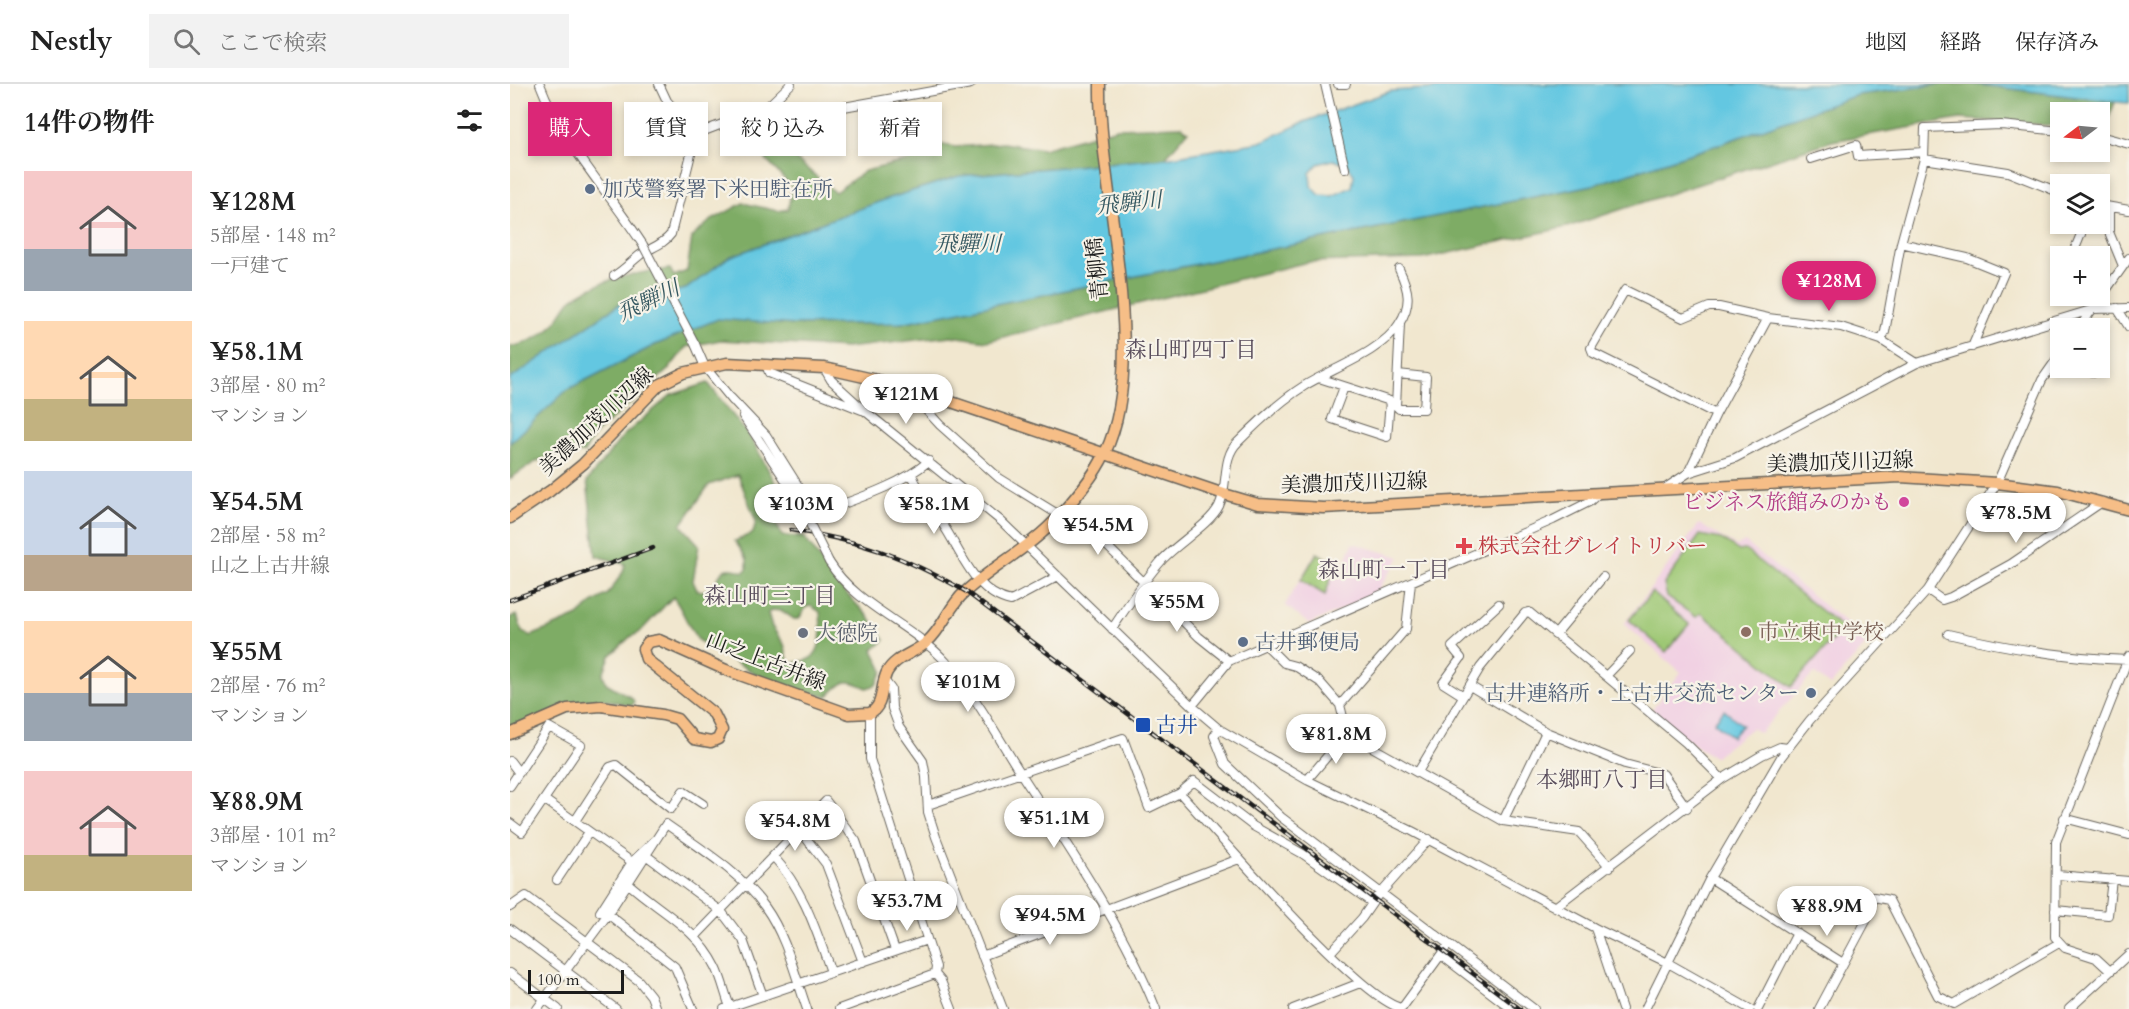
<!DOCTYPE html>
<html lang="ja">
<meta charset="utf-8">
<style>
body{margin:0;font-family:Cardo,"Noto Serif JP",serif;background:#f2f2f2;color:#222;height:100vh;display:flex;flex-direction:column;font-size:22px;white-space:nowrap}
*{box-sizing:border-box;margin:0}
p{font-size:20px;color:#767676}
.icon{flex:none;width:33px;height:33px;fill:none;stroke:currentColor;stroke-width:2;stroke-linecap:round;stroke-linejoin:round}
.map{position:relative;flex:1;overflow:hidden}
.panel{display:flex;flex-direction:column;background:#fff;width:510px}
.panel>*{flex:none}
.hud{position:absolute;left:18px;top:18px;width:570px;height:54px;display:flex;gap:12px}
.needle{width:39px;rotate:254deg}
.tools{position:absolute;left:1540px;top:18px;display:grid;gap:12px}
.tools a{display:grid;place-items:center;width:60px;height:60px;border-radius:0px;background:#fff;box-shadow:0 3px 9px #0003;font-size:30px}
.scale{position:absolute;left:18px;bottom:15px;width:96px;box-sizing:border-box;padding-left:6px;border:3px solid #1c1c1c;border-top:0;font-size:16px;line-height:21px;white-space:nowrap;color:#1c1c1c;-webkit-text-stroke:4px #f7f3e8;paint-order:stroke}
.price{position:absolute;translate:-50% -51px;padding:0 14px;border-radius:21px;background:#fff;color:#222;font-size:20px;line-height:39px;filter:drop-shadow(0 2px 3px #0008)}
.price::after{content:'';position:absolute;left:50%;top:36px;width:18px;height:14px;margin-left:-9px;background:inherit;clip-path:polygon(0 0,100% 0,50% 100%)}
.price.current{background:#db2777;color:#fff}
ul{padding:0;list-style:none}
li{display:flex;align-items:center;gap:18px;height:150px;padding:0 24px}
li span{display:grid;place-items:center;flex:none;width:168px;height:120px;border-radius:0px;color:#555}
li>.icon{margin-inline-start:auto}
span .icon{width:72px;height:72px;fill:#fffc;stroke-width:1}
li b{font-size:26px}
h2{display:flex;justify-content:space-between;align-items:center;height:72px;padding:0 24px;font-size:26px}
.pill{padding:0 21px;border-radius:0px;background:#fff;box-shadow:0 3px 9px #0003;font-size:21px;line-height:54px}
.pill.current{background:#db2777;color:#fff}
header{display:flex;align-items:center;gap:36px;box-sizing:border-box;height:84px;padding:0 30px;background:#fff;border-bottom:2px solid #e0e0e0}
header strong{font-size:28px}
nav{display:flex;gap:33px;margin-inline-start:auto;font-size:21px}
.search{width:420px;height:54px;background:#f2f2f2;display:flex;align-items:center;gap:15px;box-sizing:border-box;padding:0 21px;border-radius:0px;color:#767676;font-size:22px}
main{display:flex;flex:1;min-height:0}
.map>svg:first-child{display:block}
.built{fill:#f1d0e3}
.green{fill:#9dc773;stroke:#5c7248;stroke-width:1.5}
.forest{fill:#7eac65;stroke:#4d6440;stroke-width:1.5;fill-rule:evenodd}
.water{fill:#63c7e1;stroke:#40727e;stroke-width:1.5;fill-rule:evenodd}
.lines{fill:none;stroke-linecap:round;stroke-linejoin:round}
.minor-casing{stroke:#67635b;stroke-width:10}
.major-casing{stroke:#67635b;stroke-width:13}
.minor{stroke:#fff;stroke-width:8}
.major{stroke:#f6be87;stroke-width:10}
.rail-casing{stroke:#1c1c1c;stroke-width:4.5}
.rail{stroke:#f7f3e8;stroke-width:2;stroke-dasharray:7;stroke-linecap:butt}
.minor-bridge-casing{stroke:#67635b;stroke-width:10;stroke-linecap:butt}
.minor-bridge{stroke:#fff;stroke-width:8}
.service-dot{fill:#5c6f8a;stroke:#f7f3e8;stroke-width:2}
.hotel-dot{fill:#d1479c;stroke:#f7f3e8;stroke-width:2}
.health-dot{fill:#e0444e;stroke:#f7f3e8;stroke-width:2}
.education-dot{fill:#8d6e63;stroke:#f7f3e8;stroke-width:2}
.worship-dot{fill:#6b7280;stroke:#f7f3e8;stroke-width:2}
.transit-dot{fill:#1a4fb4;stroke:#f7f3e8;stroke-width:2}
.labels{text-anchor:middle;stroke-width:4.5;stroke-linejoin:round;paint-order:stroke}
.service-label{font-size:21px;fill:#4e5e75;stroke:#f7f3e8;text-anchor:start}
.street-label{font-size:21px;fill:#1c1c1c;stroke:#f7f3e8}
.hotel-label{font-size:21px;fill:#b23c85;stroke:#f7f3e8;text-anchor:end}
.health-label{font-size:21px;fill:#be3a42;stroke:#f7f3e8;text-anchor:start}
.education-label{font-size:21px;fill:#785e54;stroke:#f7f3e8;text-anchor:start}
.worship-label{font-size:21px;fill:#5b616d;stroke:#f7f3e8;text-anchor:start}
.transit-label{font-size:21px;fill:#164399;stroke:#f7f3e8;text-anchor:start}
.water-label{font-size:22px;font-style:italic;fill:#355861;stroke:#f7f3e8}
.neighbourhood-label{font-size:22px;fill:#594d5c;stroke:#f7f3e8}
</style>
<header>
<strong>Nestly</strong>
<div class="search"><svg class="icon" aria-label="search" viewBox="0 0 24 24"><circle cx="10" cy="10" r="6"/><path d="M15 15l6 6"/></svg>ここで検索</div>
<nav><a>地図</a><a>経路</a><a>保存済み</a></nav>
</header>
<main>
<section class="panel">
<h2>14件の物件<svg class="icon" aria-label="filters" viewBox="0 0 24 24"><path d="M4 7h16M4 17h16"/><circle cx="9" cy="7" r="2"/><circle cx="15" cy="17" r="2"/></svg></h2>
<ul>
<li><span style="background:linear-gradient(#f6c9c9 65%,#9aa5b1 0)"><svg class="icon" aria-label="home" viewBox="0 0 24 24"><path d="M3 11l9-7 9 7M6 9v11h12V9"/></svg></span><div><b>¥128M</b><p>5部屋 · 148 m²</p><p>一戸建て</p></div></li>
<li><span style="background:linear-gradient(#ffd9b3 65%,#c2b280 0)"><svg class="icon" aria-label="home" viewBox="0 0 24 24"><path d="M3 11l9-7 9 7M6 9v11h12V9"/></svg></span><div><b>¥58.1M</b><p>3部屋 · 80 m²</p><p>マンション</p></div></li>
<li><span style="background:linear-gradient(#c9d6e8 70%,#b9a48a 0)"><svg class="icon" aria-label="home" viewBox="0 0 24 24"><path d="M3 11l9-7 9 7M6 9v11h12V9"/></svg></span><div><b>¥54.5M</b><p>2部屋 · 58 m²</p><p>山之上古井線</p></div></li>
<li><span style="background:linear-gradient(#ffd9b3 60%,#9aa5b1 0)"><svg class="icon" aria-label="home" viewBox="0 0 24 24"><path d="M3 11l9-7 9 7M6 9v11h12V9"/></svg></span><div><b>¥55M</b><p>2部屋 · 76 m²</p><p>マンション</p></div></li>
<li><span style="background:linear-gradient(#f6c9c9 70%,#c2b280 0)"><svg class="icon" aria-label="home" viewBox="0 0 24 24"><path d="M3 11l9-7 9 7M6 9v11h12V9"/></svg></span><div><b>¥88.9M</b><p>3部屋 · 101 m²</p><p>マンション</p></div></li>
</ul>
</section>
<div class="map">
<svg width="1619" height="925" viewBox="0 0 1619 925">
<rect width="100%" height="100%" fill="#f7f3e8"/>
<filter id="ink" filterUnits="userSpaceOnUse"><feTurbulence type="fractalNoise" baseFrequency=".0167" numOctaves="2"/><feDisplacementMap in="SourceGraphic" scale="12" xChannelSelector="R" yChannelSelector="G"/><feConvolveMatrix kernelMatrix="1 2 1 2 8 2 1 2 1" color-interpolation-filters="sRGB"/></filter>
<filter id="wash" filterUnits="userSpaceOnUse"><feTurbulence type="fractalNoise" baseFrequency=".008" numOctaves="4" result="noise"/><feDisplacementMap in="SourceGraphic" scale="24" xChannelSelector="R" yChannelSelector="G"/><feGaussianBlur stdDeviation="1.35" result="paint"/><feColorMatrix in="noise" values="0 0 0 0 0 0 0 0 0 0 0 0 0 0 0 0 0 1.4 0 .05"/><feComposite in="paint" operator="in"/></filter>
<g filter="url(#wash)">
<rect width="100%" height="100%" fill="#f1e7cf"/>
<path class="built" d="M1189 440 1226 462 1235 458 1359 557 1320 602 1304 589 1250 649 1242 644 1204 673 1172 653 1141 627 1171 588 1114 540Z
M843 459 890 473 870 503 874 507 799 540 775 521 806 468 834 481Z"/>
<path class="green" d="M1190 451 1211 455 1229 467 1235 466 1333 544 1281 603 1191 529 1186 533 1157 513 1154 500Z
M807 469 826 479 815 511 791 496Z
M1142 508 1179 540 1156 568 1119 536Z"/>
<path class="forest" d="M1433 0H1463L1605 18 1599 33 1590 38V28H1551V42L1450 35 1322 57 1057 143 912 175 798 178 477 257 441 252 336 264 210 256 176 263 159 285 85 350 74 369C39 368 27 375 0 395V359L58 305 145 261 208 234 285 241 391 239 1083 101 1207 61 1347 11Z
M671 42 678 47 655 74 449 92 374 116 219 173 176 205 110 220 0 295V263C16 260 37 251 47 236 52 230 56 219 63 214 90 195 128 188 160 185L164 192 177 187 182 153 200 137 233 119 268 127 278 125 282 103 256 76 255 66 270 62 325 108 355 87 408 74 412 62 418 58 445 63 493 59 533 65 607 44Z
M198 299 242 356 276 418 265 437 272 452 294 453 331 504 358 532 375 556 363 566 373 587 366 601 357 604C336 594 335 596 318 612L270 604 189 557C178 544 174 527 163 513L129 549 120 553 100 572 93 590 96 599 122 614 124 618 122 622 93 615 78 616 0 644V533L7 531 12 548 21 552 68 532 82 519 98 510 113 488 115 480 86 472 77 397 113 352 161 311ZM228 391 246 437 243 449 225 457 237 475V485L233 488C203 476 215 500 193 507L187 506 183 497 189 461 171 441 199 401ZM301 522 310 528C311 542 314 567 299 575 294 578 285 578 279 580L274 560 262 543 258 529 262 526 272 527 284 535H289L296 523Z"/>
<path class="water" d="M998 0H1433L1347 11 1207 61 1083 101 391 239 285 241 208 235 145 261 58 305 0 359V295L110 220 176 205 219 173 374 116 449 92 655 74 751 58 794 38 881 7ZM823 76 837 80 844 91 842 103 822 112 810 111 801 102 800 89 808 80Z
M1463 0H1619V19L1605 18Z
M1214 626 1232 641 1222 653 1204 638Z"/>
</g>
<g filter="url(#ink)">
<g class="lines">
<g class="minor-casing">
<path id="minor" d="M30 0C52 59 99 108 133 161
M149 0 157 17 186 50
M815 0 835 85
M828 0H836
M257 23 306 28 461 0
M186 50 257 23 281 0
M1590 52 1619 60
M1301 75 1346 61 1348 72 1414 68
M1414 75 1498 88 1551 109
M1590 121 1619 126
M1599 123V148L1613 182
M1391 159 1457 174 1494 189 1462 263
M1562 172 1571 150
M104 192C114 186 121 178 130 171 142 163 153 161 161 150L186 50
M1550 204 1551 200
M1607 224 1619 243
M1569 244 1619 174
M1371 256 1375 248 1391 159 1414 75 1415 44 1491 41 1551 47
M185 260 195 283 223 317
M256 280 259 289 352 326
M314 284 321 296 355 327 491 437 682 622 709 645 797 696 902 747 1085 844 1158 879 1240 925
M1572 284 1583 289
M888 290 916 293 914 325H889L886 322 890 240
M809 294 880 317 877 353 822 335 834 303
M394 302 430 341 489 394 593 458 689 553 719 577
M221 314 256 351 302 424 313 420 322 424C355 412 391 400 419 377
M1206 330 1083 269 1081 264 1115 206 1173 234 1199 223H1209L1258 234 1331 243 1371 256 1407 279
M233 332 286 412
M1178 389 1206 330 1258 234
M402 391C411 412 425 427 437 447 453 473 467 510 501 517L548 492
M1154 405 1178 389 1225 374 1407 279 1584 225 1619 224
M319 478C347 523 402 540 436 578 468 614 489 656 515 696 563 770 613 843 646 925
M1418 506 1432 516 1441 513 1501 480 1592 418
M602 545C618 521 634 496 653 475 668 459 700 440 709 422 719 401 711 374 728 358 748 338 770 317 794 302 821 285 872 268 889 240 902 220 899 206 889 185
M1438 550C1496 564 1559 574 1619 576
M1045 551 1093 493
M756 561 774 579 785 582 810 598 830 621 837 649 993 737 1069 748 1100 783
M1096 592 1120 567
M374 596 381 605 382 624 389 643 413 677 416 693 418 728 426 753 493 925
M960 602 1036 648 993 737
M952 611 933 599 951 574 942 563 989 520
M830 621 896 545 901 498
M682 622 719 577 1043 436 1079 418 1089 409
M360 629V675L426 883 425 890
M709 645 704 652 715 680 771 733 1024 925
M1036 648 1115 680 1153 690 1177 724
M0 677 9 689
M908 688 970 584 1015 529 1019 528 1176 659 1212 695
M797 696 837 649
M0 702 39 643 71 661 12 748 0 739
M670 709 684 697 743 742 793 770 861 818
M35 716 122 778
M418 721 613 654 639 724 670 709C705 747 853 919 892 924L938 861
M1554 734 1619 751
M65 737 100 683 106 681 161 725 173 707 193 720
M289 745 316 780 353 878
M137 772 211 827 233 856 253 912
M263 772C294 806 306 846 321 888
M1547 791 1619 797
M1200 794 1333 879
M47 796 79 748
M119 800C149 827 187 844 206 883 212 895 215 910 220 923
M871 809 919 755
M0 823 16 812 129 897 141 912 146 925
M1045 823 1212 695 1252 671 1270 663 1278 664
M1545 826 1598 831 1602 795
M90 828 122 778 144 757
M98 830 165 883 183 925
M1085 844 1112 925
M0 845 106 925
M185 853 316 717 346 757 385 866
M820 869 852 834 870 808
M931 871 1002 925
M472 872 729 775
M1600 887 1586 874 1555 864 1545 853 1546 758 1619 572
M0 889 48 925
M425 890 431 897 442 925
M27 925 98 830 156 740C190 764 231 789 255 823 276 852 285 891 297 925
M214 925 417 856
M329 925 425 890
M783 925 850 899
M1135 925 1200 794 1271 673 1300 636 1418 506 1487 399 1532 296 1551 269
M1248 925 1287 849
M1309 925 1356 837 1364 813 1379 816 1428 912 1444 920 1549 859
M1559 925 1619 870"/>
</g>
<g class="major-casing">
<path id="major" d="M0 434 40 407 73 380 149 301 173 289 217 279 314 284 394 302 714 410 748 420 813 424 1390 393 1487 399 1548 407 1619 426
M0 650 57 625 91 622 153 631 167 635 184 655 201 658 208 655 212 646 204 630 136 575 133 565 138 558 149 556 216 586 339 630 360 629C375 621 370 601 377 588 385 573 405 569 417 558 433 544 439 522 455 508 485 480 521 464 550 431 566 413 585 391 595 369 641 274 588 105 590 0"/>
</g>
<use href="#minor" class="minor"/>
<use href="#major" class="major"/>
<g class="rail-casing">
<path id="rail" d="M281 446C350 456 395 473 455 507L1010 925
M0 516 143 464"/>
</g>
<use href="#rail" class="rail"/>
<g class="minor-bridge-casing">
<path id="minor-bridge" d="M133 161 185 260
M286 412 319 478"/>
</g>
<use href="#minor-bridge" class="minor-bridge"/>
</g>
</g>
<g class="service-dot">
<circle cx="80" cy="105" r="6"/>
<circle cx="733" cy="558" r="6"/>
<circle cx="1301" cy="609" r="6"/>
</g>
<circle class="hotel-dot" cx="1394" cy="418" r="6"/>
<path class="health-dot" d="M951 453h6v6h6v6h-6v6h-6v-6h-6v-6h6z"/>
<circle class="education-dot" cx="1236" cy="548" r="6"/>
<circle class="worship-dot" cx="293" cy="549" r="6"/>
<rect class="transit-dot" x="625" y="633" width="16" height="16" rx="3"/>
<g class="labels">
<g class="service-label">
<text x="92" y="112">加茂警察署下米田駐在所</text>
<text x="745" y="565">古井郵便局</text>
<text x="1289" y="616" text-anchor="end">古井連絡所・上古井交流センター</text>
</g>
<g class="street-label">
<text transform="translate(587 185) rotate(-96)" y="7">青柳橋</text>
<text transform="translate(86 337) rotate(-43)" y="7">美濃加茂川辺線</text>
<text transform="translate(1330 378) rotate(-2)" y="7">美濃加茂川辺線</text>
<text transform="translate(844 399) rotate(-2)" y="7">美濃加茂川辺線</text>
<text transform="translate(256 577) rotate(21)" y="7">山之上古井線</text>
</g>
<g class="hotel-label">
<text x="1382" y="425">ビジネス旅館みのかも</text>
</g>
<g class="health-label">
<text x="968" y="469">株式会社グレイトリバー</text>
</g>
<g class="education-label">
<text x="1248" y="555">市立東中学校</text>
</g>
<g class="worship-label">
<text x="305" y="556">大徳院</text>
</g>
<g class="transit-label">
<text x="646" y="648">古井</text>
</g>
<g class="water-label">
<text transform="translate(619 118) rotate(-6)" y="8">飛騨川</text>
<text x="458" y="167">飛驒川</text>
<text transform="translate(138 216) rotate(-25)" y="8">飛騨川</text>
</g>
<g class="neighbourhood-label">
<text x="681" y="273">森山町四丁目</text>
<text x="874" y="493">森山町一丁目</text>
<text x="260" y="519">森山町三丁目</text>
<text x="1092" y="703">本郷町八丁目</text>
</g>
</g>
</svg>
<div class="tools">
<a><svg class="needle" viewBox="-14 -14 28 28"><path d="M0-13l5 13h-10z" fill="#e53935"/><path d="M0 13l5-13h-10z" fill="#767676"/></svg></a>
<a><svg class="icon" aria-label="layers" viewBox="0 0 24 24"><path d="M12 4l9 5-9 5-9-5zM3 14l9 5 9-5"/></svg></a>
<a>+</a>
<a>−</a>
</div>
<div class="scale">100 m</div>
<b class="price current" style="left:1319px;top:228px">¥128M</b>
<b class="price" style="left:396px;top:341px">¥121M</b>
<b class="price" style="left:291px;top:451px">¥103M</b>
<b class="price" style="left:424px;top:451px">¥58.1M</b>
<b class="price" style="left:1506px;top:460px">¥78.5M</b>
<b class="price" style="left:588px;top:472px">¥54.5M</b>
<b class="price" style="left:667px;top:549px">¥55M</b>
<b class="price" style="left:458px;top:629px">¥101M</b>
<b class="price" style="left:826px;top:681px">¥81.8M</b>
<b class="price" style="left:544px;top:765px">¥51.1M</b>
<b class="price" style="left:285px;top:768px">¥54.8M</b>
<b class="price" style="left:397px;top:848px">¥53.7M</b>
<b class="price" style="left:1317px;top:853px">¥88.9M</b>
<b class="price" style="left:540px;top:862px">¥94.5M</b>
<div class="hud">
<a class="pill current">購入</a>
<a class="pill">賃貸</a>
<a class="pill">絞り込み</a>
<a class="pill">新着</a>
</div>
</div>
</main>
